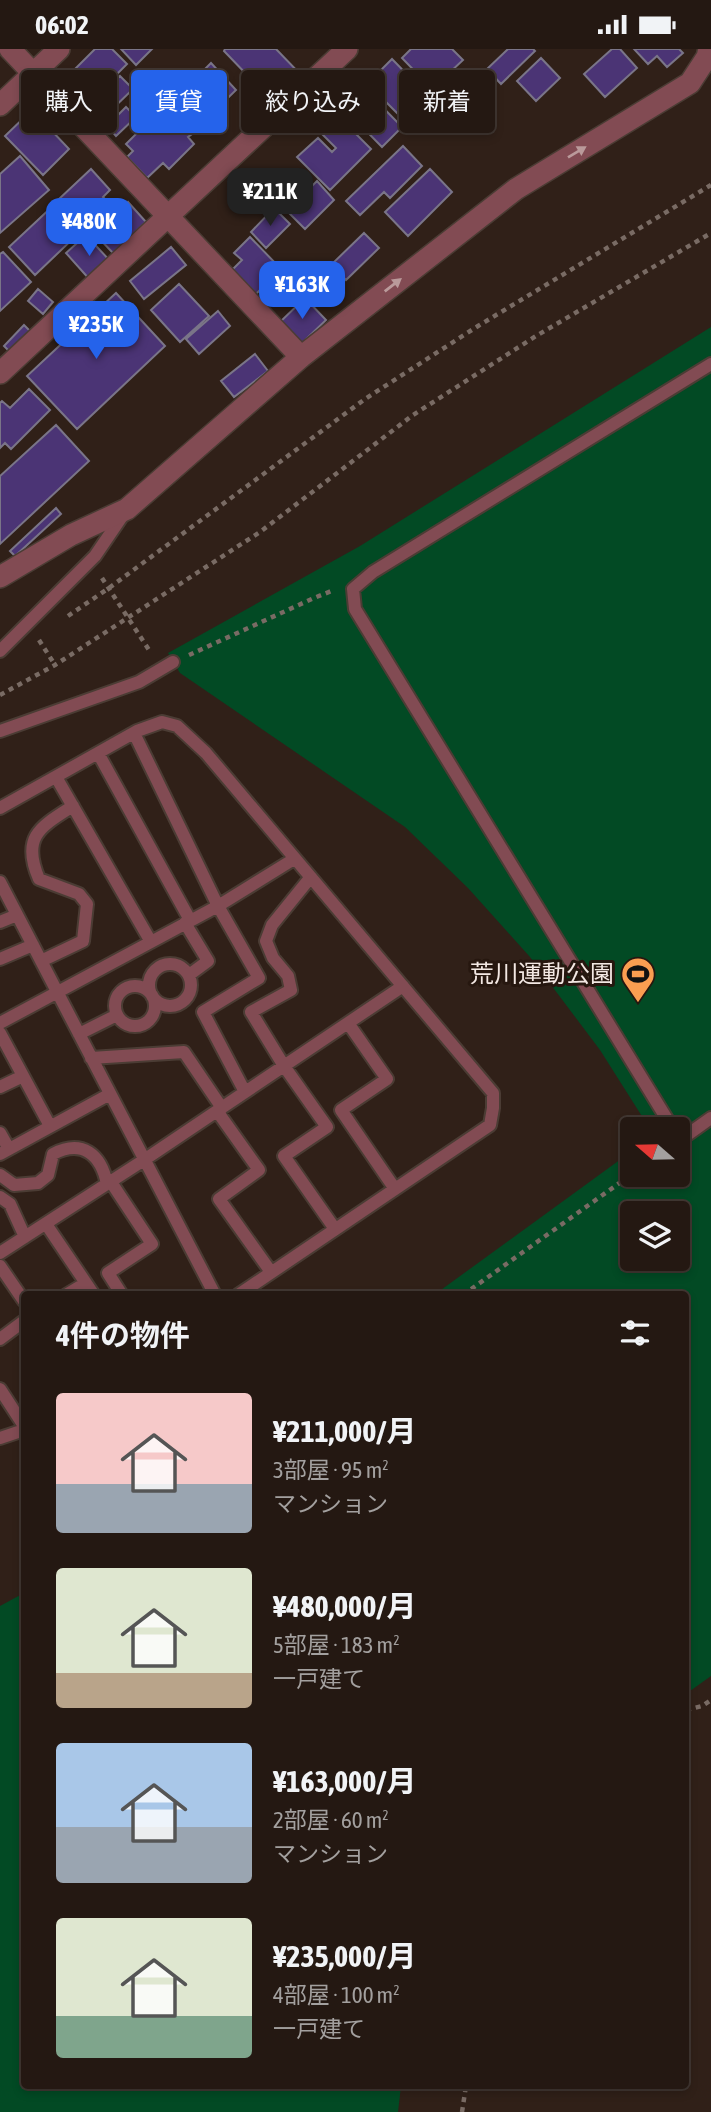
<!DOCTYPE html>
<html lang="ja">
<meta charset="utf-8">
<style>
body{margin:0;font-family:"Asap Condensed","Noto Sans JP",sans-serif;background:#2c211b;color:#f1f3f6;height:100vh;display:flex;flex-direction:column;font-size:26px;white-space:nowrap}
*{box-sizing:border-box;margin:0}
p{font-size:23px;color:#a3a09f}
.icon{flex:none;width:38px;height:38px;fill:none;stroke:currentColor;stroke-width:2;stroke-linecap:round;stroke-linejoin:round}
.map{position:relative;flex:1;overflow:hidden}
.sheet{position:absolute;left:21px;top:1242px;width:668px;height:798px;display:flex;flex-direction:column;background:#241812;border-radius:7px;box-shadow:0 4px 10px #0003,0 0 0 2px #413732}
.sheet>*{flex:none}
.guide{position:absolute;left:21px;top:21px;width:670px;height:63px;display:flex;gap:14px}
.needle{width:46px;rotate:290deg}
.buttons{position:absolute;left:620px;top:1068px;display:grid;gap:14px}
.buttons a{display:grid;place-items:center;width:70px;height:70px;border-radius:7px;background:#241812;box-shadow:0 4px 10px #0003,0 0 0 2px #413732;font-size:35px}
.price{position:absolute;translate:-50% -60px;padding:0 16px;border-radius:14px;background:#2563eb;color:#fff;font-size:23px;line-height:46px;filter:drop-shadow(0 2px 4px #0008)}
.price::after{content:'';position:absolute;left:50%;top:42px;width:21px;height:16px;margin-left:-10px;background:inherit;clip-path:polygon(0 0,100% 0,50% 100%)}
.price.selected{background:#222;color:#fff}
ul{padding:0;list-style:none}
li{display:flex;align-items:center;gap:21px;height:175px;padding:0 35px}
li span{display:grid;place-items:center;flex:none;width:196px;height:140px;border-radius:7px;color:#555}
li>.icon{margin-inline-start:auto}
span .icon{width:84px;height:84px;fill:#fffc;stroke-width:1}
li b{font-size:30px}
h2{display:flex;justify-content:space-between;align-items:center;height:84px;padding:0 35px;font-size:30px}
.tag{padding:0 24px;border-radius:7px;background:#241812;box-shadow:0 4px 10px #0003,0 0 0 2px #413732;font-size:24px;line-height:63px}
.tag.selected{background:#2563eb;color:#fff}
.status{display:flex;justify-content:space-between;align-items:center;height:49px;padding:0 35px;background:#241812;direction:ltr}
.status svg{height:19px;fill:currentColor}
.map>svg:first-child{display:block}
.green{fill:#024a24;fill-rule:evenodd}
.building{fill:#4b3475;stroke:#7a7588;stroke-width:2}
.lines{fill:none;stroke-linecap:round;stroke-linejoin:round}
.lane-casing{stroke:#4b3c34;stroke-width:16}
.street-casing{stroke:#4b3c34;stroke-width:24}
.path{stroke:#796b64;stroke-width:4.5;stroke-dasharray:5 5;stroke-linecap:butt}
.lane{stroke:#824b53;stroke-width:12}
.street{stroke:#824b53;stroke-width:21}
.oneway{fill:#ba9a9b}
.labels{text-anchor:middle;stroke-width:6;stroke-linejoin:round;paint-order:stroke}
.poi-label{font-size:24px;fill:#f3e8e3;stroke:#26170f;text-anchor:end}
</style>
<div class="status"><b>06:02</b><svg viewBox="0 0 49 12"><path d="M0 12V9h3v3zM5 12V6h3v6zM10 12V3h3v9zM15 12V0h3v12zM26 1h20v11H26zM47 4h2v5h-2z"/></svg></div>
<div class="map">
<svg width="711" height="2063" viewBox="0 0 711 2063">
<rect width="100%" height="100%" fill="#302018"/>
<path class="green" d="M711 278V1627L690 1642 686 1637V1246H434L632 1102V1125H677V1080H650L600 1001 530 908 468 839 405 778 180 624 168 604 360 497ZM632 1164H677V1209H632Z
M24 1544V2037H401L398 2063H0V1557Z"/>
<path class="building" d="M95 0H112L127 15 88 54 65 30Z
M121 0H152L136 16Z
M225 0H276L304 29 276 56 224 2Z
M411 0H452L463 11 432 40 402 9Z
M508 0H533L535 2 501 35 487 20Z
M612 0H620L637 19 605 48 584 25Z
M634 0H679L683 4 667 18 657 7 648 15Z
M541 9 560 29 536 52 517 32Z
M392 10 426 45 402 69 378 45 381 42 371 31Z
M211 14 236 41 193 83 170 59 183 46 189 52 200 41 192 33Z
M120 27 133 40 104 68 91 55Z
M471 28 489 46 470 65 452 47Z
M356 31 402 78 382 98 336 51Z
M126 58 136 68 116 87 107 77Z
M32 61 69 100 43 126 5 87Z
M172 64 192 85 188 88 194 95 169 120 163 114 147 129 127 108 133 102 126 95 143 78 151 85Z
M339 68 371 100 330 141 297 108 318 89 332 103 336 99 322 85Z
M403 97 422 117 390 149 384 143 360 166 346 152Z
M20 107 49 141 0 184V125Z
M91 120 110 141 103 148 113 159 89 182 59 150Z
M430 120 452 143 408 187 385 163Z
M317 132 334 151 305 180 287 162Z
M128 153 146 173 113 204 94 184Z
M54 156 80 183 35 226 9 198Z
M274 159 290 175 266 199 251 183Z
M364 184 379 199 346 231 331 216Z
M86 186 111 213 91 232 66 204Z
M250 188 281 220 255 246 231 222 242 211 234 204Z
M171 198 186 216 144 250 130 232Z
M3 203 31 233 0 262V205Z
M326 219 338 231 315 254 303 242Z
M179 235 209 267 180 293 151 261Z
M38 240 53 253 43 265 28 252Z
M116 244 165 297 77 380 27 327Z
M305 249 326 271 300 296 279 274Z
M218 262 230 277 199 305 186 290Z
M24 276 31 283 11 304 4 297Z
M255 305 268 322 234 348 221 332Z
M29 340 50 361 11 400 5 394 0 399V354L2 352 10 359Z
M56 376 89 412 0 495V427Z
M56 459 61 465 15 507 10 502Z"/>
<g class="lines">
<g class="lane-casing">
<path id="lane" d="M0 602 95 507 125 463
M0 682 139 633 173 613
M134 684 218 857 259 929 203 963 245 1043
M98 704 190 871
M56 728 151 893
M0 759 137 682 162 673 177 677 206 704 493 1044V1059L490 1076 238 1246
M310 829 272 876 266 892 273 909 288 927 291 941 251 963 284 1017 327 1078 284 1107 335 1180
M0 833 215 1246
M0 873 17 866
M185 874 208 912 189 926
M0 910 33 896
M41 912 83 892 87 855 79 845 39 830C21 788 40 778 73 757
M149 936a21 21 0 1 1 42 0a21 21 0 1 1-42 0Z
M115 957a20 20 0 1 1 40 0a20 20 0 1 1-40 0Z
M0 974 218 857 294 810
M348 974 387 1030 341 1061 395 1140
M0 984 50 1077
M79 985 117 966
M91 1009 184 1003 222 1059
M0 1038 23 1027
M217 1062 259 1121 219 1150 271 1223
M673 1080 355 560 353 540 373 523 711 315
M0 1084 9 1100
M677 1087 680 1091 711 1069
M0 1105 110 1045
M0 1126 14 1136 38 1134 48 1126 53 1105C82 1090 101 1105 107 1135
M111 1133 152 1195 108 1224 122 1246
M0 1148 10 1155 25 1188
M46 1175 94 1246
M0 1204 144 1111 403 937
M0 1217 24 1252
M66 1246 86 1234
M0 1290 24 1272
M0 1340 24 1377
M0 1389 24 1381"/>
</g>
<g class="street-casing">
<path id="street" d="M10 0 301 308
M0 56 59 0
M0 324 347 0
M0 528 71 486 127 460 301 308 516 140 690 34 707 8 709 0"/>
</g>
<path class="path" d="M102 529 151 604
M68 567 109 539 365 350 478 277 711 136
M39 591 55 616
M189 606 314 549 334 541
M0 646 55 616 260 483 413 366 536 287 711 184
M463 1246 632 1125
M686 1661 702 1657 711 1651
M462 2063 466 2037"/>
<use href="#lane" class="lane"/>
<use href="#street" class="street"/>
</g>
<defs><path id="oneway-solid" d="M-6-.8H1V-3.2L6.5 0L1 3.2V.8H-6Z" transform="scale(1.75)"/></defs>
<g class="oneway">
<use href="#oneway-solid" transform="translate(577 103) rotate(-31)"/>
<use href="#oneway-solid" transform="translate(393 236) rotate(-38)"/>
</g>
<defs>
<g id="stadium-pin" transform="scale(1.75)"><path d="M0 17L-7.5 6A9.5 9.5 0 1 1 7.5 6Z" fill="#fb9e51" stroke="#26170f"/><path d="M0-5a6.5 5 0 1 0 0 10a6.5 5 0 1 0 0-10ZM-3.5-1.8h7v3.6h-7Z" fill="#111"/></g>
</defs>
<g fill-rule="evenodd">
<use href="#stadium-pin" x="638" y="925"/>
</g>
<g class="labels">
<g class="poi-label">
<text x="614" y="933">荒川運動公園</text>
</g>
</g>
</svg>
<div class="buttons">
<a><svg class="needle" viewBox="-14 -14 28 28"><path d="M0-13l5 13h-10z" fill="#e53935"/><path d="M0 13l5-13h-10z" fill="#a3a09f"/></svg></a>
<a><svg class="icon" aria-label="layers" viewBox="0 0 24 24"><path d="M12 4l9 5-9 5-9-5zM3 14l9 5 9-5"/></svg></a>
</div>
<b class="price selected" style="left:270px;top:179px">¥211K</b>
<b class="price" style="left:89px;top:209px">¥480K</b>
<b class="price" style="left:302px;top:272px">¥163K</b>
<b class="price" style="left:96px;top:312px">¥235K</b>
<div class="guide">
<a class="tag">購入</a>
<a class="tag selected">賃貸</a>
<a class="tag">絞り込み</a>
<a class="tag">新着</a>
</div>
<section class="sheet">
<h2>4件の物件<svg class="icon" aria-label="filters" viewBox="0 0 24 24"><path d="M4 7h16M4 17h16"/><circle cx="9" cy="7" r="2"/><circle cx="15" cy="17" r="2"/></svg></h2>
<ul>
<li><span style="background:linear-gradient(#f6c9c9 65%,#9aa5b1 0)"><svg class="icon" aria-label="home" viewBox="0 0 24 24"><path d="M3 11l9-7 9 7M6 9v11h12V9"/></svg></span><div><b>¥211,000/月</b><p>3部屋 · 95 m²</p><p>マンション</p></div></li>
<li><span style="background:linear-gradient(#dfe7d0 75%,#b9a48a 0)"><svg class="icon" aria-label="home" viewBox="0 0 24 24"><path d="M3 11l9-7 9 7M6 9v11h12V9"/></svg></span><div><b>¥480,000/月</b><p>5部屋 · 183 m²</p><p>一戸建て</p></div></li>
<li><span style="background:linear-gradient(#a9c7e8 60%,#9aa5b1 0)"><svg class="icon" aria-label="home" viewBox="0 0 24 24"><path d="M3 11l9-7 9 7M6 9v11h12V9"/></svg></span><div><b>¥163,000/月</b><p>2部屋 · 60 m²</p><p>マンション</p></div></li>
<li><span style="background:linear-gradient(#dfe7d0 70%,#7fa58c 0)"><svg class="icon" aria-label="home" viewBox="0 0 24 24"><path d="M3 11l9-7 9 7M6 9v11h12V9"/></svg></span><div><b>¥235,000/月</b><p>4部屋 · 100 m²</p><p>一戸建て</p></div></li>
</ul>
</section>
</div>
